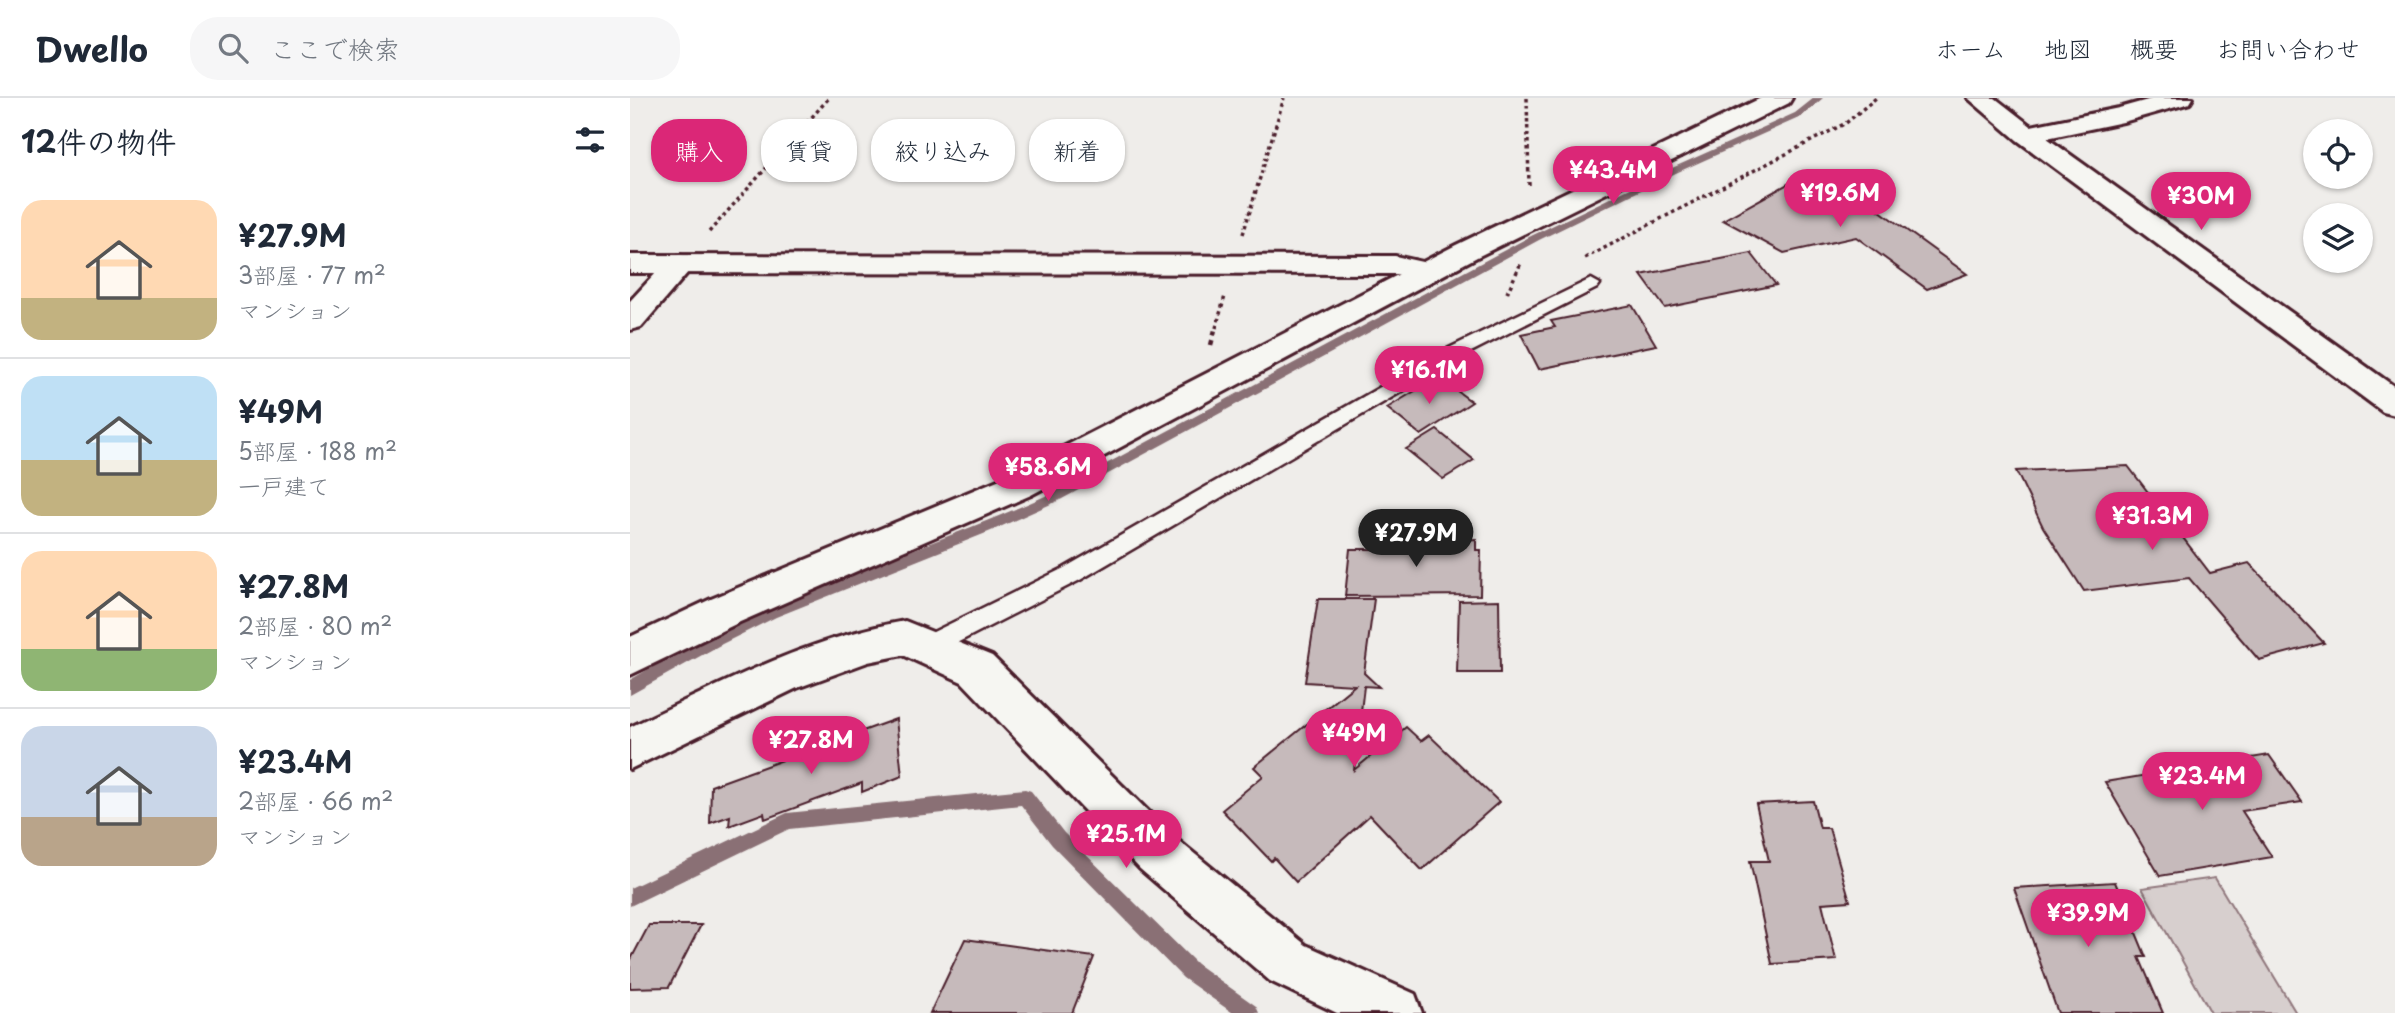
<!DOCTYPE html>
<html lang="ja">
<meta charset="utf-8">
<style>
body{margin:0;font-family:"Playpen Sans","Klee One",sans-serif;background:#f6f6f7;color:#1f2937;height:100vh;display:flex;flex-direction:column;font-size:26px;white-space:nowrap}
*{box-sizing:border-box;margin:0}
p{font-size:23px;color:#747a83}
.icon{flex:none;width:38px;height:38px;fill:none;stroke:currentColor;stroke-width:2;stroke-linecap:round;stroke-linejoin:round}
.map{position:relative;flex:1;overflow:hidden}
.drawer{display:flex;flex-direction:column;background:#fff;width:630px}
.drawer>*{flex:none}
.guide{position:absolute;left:21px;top:21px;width:665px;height:63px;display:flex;gap:14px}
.fabs{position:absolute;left:1673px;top:21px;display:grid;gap:14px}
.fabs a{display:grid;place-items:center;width:70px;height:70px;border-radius:50%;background:#fff;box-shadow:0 2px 5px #0004;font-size:35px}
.price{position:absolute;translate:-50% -60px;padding:0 16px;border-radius:24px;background:#db2777;color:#fff;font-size:23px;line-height:46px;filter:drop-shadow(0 2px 4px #0008)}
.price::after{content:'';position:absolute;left:50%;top:42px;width:21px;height:16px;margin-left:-10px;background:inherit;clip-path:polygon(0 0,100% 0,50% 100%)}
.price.on{background:#222;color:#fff}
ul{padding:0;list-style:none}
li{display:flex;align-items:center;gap:21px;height:175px;padding:0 21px}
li+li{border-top:2px solid #e0e1e3}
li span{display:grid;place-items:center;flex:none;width:196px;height:140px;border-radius:21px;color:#555}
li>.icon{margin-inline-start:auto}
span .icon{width:84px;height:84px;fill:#fffc;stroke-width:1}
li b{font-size:30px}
h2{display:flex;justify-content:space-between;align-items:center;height:84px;padding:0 21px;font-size:30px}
.tag{padding:0 24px;border-radius:28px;background:#fff;box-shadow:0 2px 5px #0004;font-size:24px;line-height:63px}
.tag.on{background:#db2777;color:#fff}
header{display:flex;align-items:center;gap:42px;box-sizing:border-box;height:98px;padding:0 35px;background:#fff;border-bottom:2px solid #e0e1e3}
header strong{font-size:33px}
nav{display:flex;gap:38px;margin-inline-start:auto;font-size:24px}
.search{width:490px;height:63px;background:#f6f6f7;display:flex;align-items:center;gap:18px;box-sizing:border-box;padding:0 24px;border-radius:28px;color:#747a83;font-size:26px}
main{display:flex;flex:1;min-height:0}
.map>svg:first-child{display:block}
.green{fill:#d7cfce;stroke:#90777c;stroke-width:2}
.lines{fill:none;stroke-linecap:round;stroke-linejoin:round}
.stream{fill:#8a6f74;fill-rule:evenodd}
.building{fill:#c6babb;stroke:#4a1f2b;stroke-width:2}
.lane-casing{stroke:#4a1f2b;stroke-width:5}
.street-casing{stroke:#4a1f2b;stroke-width:6}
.secondary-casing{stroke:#4a1f2b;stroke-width:6}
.path-far1{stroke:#4a1f2b;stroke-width:3.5;stroke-dasharray:3.5 3.5;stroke-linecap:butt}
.path{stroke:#4a1f2b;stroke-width:4.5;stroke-dasharray:5 5;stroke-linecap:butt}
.lane{fill:#f6f6f2;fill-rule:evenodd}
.street{fill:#f6f6f2;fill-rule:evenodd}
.secondary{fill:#f6f6f2;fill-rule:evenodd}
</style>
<header>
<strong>Dwello</strong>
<div class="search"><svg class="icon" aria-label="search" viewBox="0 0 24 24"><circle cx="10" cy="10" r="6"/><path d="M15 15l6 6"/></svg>ここで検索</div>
<nav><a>ホーム</a><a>地図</a><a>概要</a><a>お問い合わせ</a></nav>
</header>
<main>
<section class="drawer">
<h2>12件の物件<svg class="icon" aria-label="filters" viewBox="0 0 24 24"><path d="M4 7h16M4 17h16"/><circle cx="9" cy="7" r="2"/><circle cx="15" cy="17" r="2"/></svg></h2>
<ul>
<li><span style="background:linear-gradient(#ffd9b3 70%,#c2b280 0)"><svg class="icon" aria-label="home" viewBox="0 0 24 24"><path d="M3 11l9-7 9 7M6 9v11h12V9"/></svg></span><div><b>¥27.9M</b><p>3部屋 · 77 m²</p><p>マンション</p></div></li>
<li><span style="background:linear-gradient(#bfe0f5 60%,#c2b280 0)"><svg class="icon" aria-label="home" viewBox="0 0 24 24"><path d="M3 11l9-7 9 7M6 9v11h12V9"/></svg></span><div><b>¥49M</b><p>5部屋 · 188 m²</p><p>一戸建て</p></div></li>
<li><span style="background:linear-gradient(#ffd9b3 70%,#8fb573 0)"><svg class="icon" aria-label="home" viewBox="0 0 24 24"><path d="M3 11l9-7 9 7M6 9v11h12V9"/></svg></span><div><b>¥27.8M</b><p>2部屋 · 80 m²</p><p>マンション</p></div></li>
<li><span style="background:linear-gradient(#c9d6e8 65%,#b9a48a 0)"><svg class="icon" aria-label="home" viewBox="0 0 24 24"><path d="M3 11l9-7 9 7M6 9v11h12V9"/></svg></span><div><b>¥23.4M</b><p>2部屋 · 66 m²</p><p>マンション</p></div></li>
</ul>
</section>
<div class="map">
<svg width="1765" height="915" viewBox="0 0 1765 915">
<rect width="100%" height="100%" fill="#efedea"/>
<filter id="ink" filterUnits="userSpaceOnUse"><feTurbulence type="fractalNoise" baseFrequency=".0143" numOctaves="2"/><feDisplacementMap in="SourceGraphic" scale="14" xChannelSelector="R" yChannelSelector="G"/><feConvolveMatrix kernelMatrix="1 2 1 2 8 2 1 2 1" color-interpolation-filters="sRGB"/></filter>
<g filter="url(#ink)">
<path class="green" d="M1585 780 1666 915H1581L1512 790Z"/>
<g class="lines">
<path class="stream" d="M1184 0H1193L1171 19 1048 74 909 142 432 401 361 433 146 519 92 546 0 597V582C55 550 112 520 171 496 254 461 340 432 422 395L901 138 1042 70 1165 15Z
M395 691 401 693 434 735 567 866 626 908 629 915H603L553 880 422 747 391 707 159 731 0 808V790L157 715Z"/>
</g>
<path class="building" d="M1215 83 1250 113 1337 176 1297 191 1226 139 1154 155 1093 122 1158 86 1173 94Z
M1121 155 1146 187 1035 210 1011 177Z
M1002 207 1026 247 909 271 891 236 925 229 921 223Z
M808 279 842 304 791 337 757 310Z
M807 332 844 362 813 381 776 351Z
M1498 368 1580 475 1619 465 1694 545 1629 562 1559 480 1454 493 1413 429 1386 373Z
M820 438 821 442 846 441V452H851L850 497 715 498 720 451H754L755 443H784L785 439Z
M688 501H744L734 575 749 589 734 588 724 672 776 629 791 643 799 637 869 704 792 772 740 717 666 784 644 760 641 763 592 712 633 678 624 669 725 587 675 584Z
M869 502 870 575H827L829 503Z
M266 621 272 678 232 694V685L135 721 134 715 99 728 100 718 80 725 81 688Z
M1639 657 1672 704 1612 713 1642 759 1530 778 1475 684Z
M1183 703 1190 730H1199L1220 803 1192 805 1206 862 1142 866 1120 763H1139L1126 706Z
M1485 784 1516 859H1509L1533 915H1428L1384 790Z
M19 827H71L39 889 0 890V863Z
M335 841 464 859 442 915H300Z"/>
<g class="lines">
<g class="lane-casing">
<path id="lane" d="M961 181 970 186 967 190 829 260 450 482 307 555 298 558 289 555 286 548 289 541 434 470 815 252Z"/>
</g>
<g class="street-casing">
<path id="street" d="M1131 0H1162L1159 5 847 159 401 397 110 524 0 577V539L81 501 375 379 826 147Z
M1338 0H1365L1401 28 1489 10 1525 0H1563L1560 5 1493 24 1417 40 1765 289V317L1753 314 1387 42Z
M50 157 60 160 65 166 11 229 0 232V203L40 160Z
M275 523 362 558 544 739 676 847 785 896 792 915H707L640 883 510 771 332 584 273 557 238 564 167 590 0 671V629C89 587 177 540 275 523Z"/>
</g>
<g class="secondary-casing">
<path id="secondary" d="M0 157 765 158 806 167 811 173 806 179 796 182 765 176 0 175Z"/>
</g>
<path class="path-far1" d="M897 0 899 87
M79 134 199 0
M613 136 654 0
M955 160 1216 25 1246 0
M877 195 891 165
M586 230 595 198"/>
<path class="path" d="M581 247 586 228"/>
<use href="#lane" class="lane"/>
<use href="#street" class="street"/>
<use href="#secondary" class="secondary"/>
</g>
</g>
</svg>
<div class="fabs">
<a><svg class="icon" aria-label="locate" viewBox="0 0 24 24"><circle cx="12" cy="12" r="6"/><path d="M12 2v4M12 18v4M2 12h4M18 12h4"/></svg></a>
<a><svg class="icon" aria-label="layers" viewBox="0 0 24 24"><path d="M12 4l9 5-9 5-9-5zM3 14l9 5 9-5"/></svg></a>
</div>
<b class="price" style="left:983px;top:108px">¥43.4M</b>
<b class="price" style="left:1210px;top:131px">¥19.6M</b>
<b class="price" style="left:1571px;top:134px">¥30M</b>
<b class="price" style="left:799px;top:308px">¥16.1M</b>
<b class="price" style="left:418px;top:405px">¥58.6M</b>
<b class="price" style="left:1522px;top:454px">¥31.3M</b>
<b class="price on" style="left:786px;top:471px">¥27.9M</b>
<b class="price" style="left:724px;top:671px">¥49M</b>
<b class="price" style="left:181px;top:678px">¥27.8M</b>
<b class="price" style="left:1572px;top:714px">¥23.4M</b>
<b class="price" style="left:496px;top:772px">¥25.1M</b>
<b class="price" style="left:1458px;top:851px">¥39.9M</b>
<div class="guide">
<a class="tag on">購入</a>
<a class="tag">賃貸</a>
<a class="tag">絞り込み</a>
<a class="tag">新着</a>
</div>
</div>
</main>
